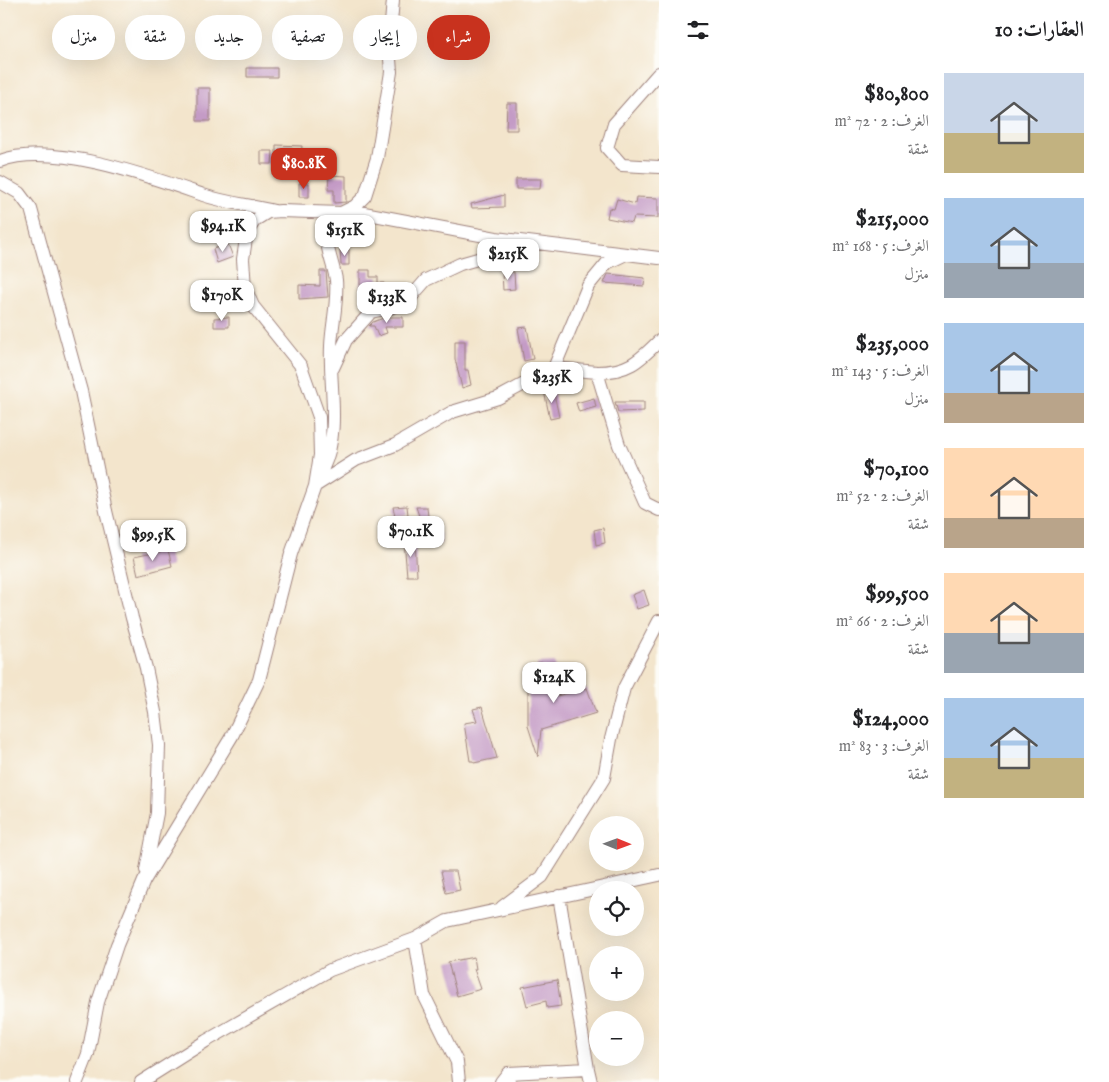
<!DOCTYPE html>
<html lang="ar">
<meta charset="utf-8">
<style>
body{margin:0;font-family:"IM FELL English",Amiri,serif;background:#f2f2f2;color:#202124;direction:rtl;height:100vh;display:flex;flex-direction:column;font-size:19px;white-space:nowrap}
*{box-sizing:border-box;margin:0}
p{font-size:16px;color:#757577}
.icon{flex:none;width:28px;height:28px;fill:none;stroke:currentColor;stroke-width:2;stroke-linecap:round;stroke-linejoin:round}
.map{position:relative;flex:1;overflow:hidden;direction:ltr}
.drawer{display:flex;flex-direction:column;background:#fff;width:450px}
.drawer>*{flex:none}
.guide{position:absolute;left:15px;top:15px;width:475px;height:45px;direction:rtl;display:flex;gap:10px}
.needle{width:32px;rotate:91deg}
.fabs{position:absolute;left:589px;top:816px;display:grid;gap:10px}
.fabs a{display:grid;place-items:center;width:55px;height:55px;border-radius:50%;background:#fff;box-shadow:0 5px 20px #0002;font-size:25px}
.price{position:absolute;translate:-50% -42px;padding:0 11px;border-radius:10px;background:#fff;color:#222;font-size:16px;line-height:32px;filter:drop-shadow(0 1px 2px #0008)}
.price::after{content:'';position:absolute;left:50%;top:30px;width:15px;height:11px;margin-left:-8px;background:inherit;clip-path:polygon(0 0,100% 0,50% 100%)}
.price.active{background:#c8321e;color:#fff}
ul{padding:0;list-style:none}
li{display:flex;align-items:center;gap:15px;height:125px;padding:0 25px}
li span{display:grid;place-items:center;flex:none;width:140px;height:100px;border-radius:0px;color:#555}
li>.icon{margin-inline-start:auto}
span .icon{width:60px;height:60px;fill:#fffc;stroke-width:1}
li b{font-size:21px}
h2{display:flex;justify-content:space-between;align-items:center;height:60px;padding:0 25px;font-size:21px}
.pill{padding:0 18px;border-radius:22px;background:#fff;box-shadow:0 5px 20px #0002;font-size:18px;line-height:45px}
.pill.active{background:#c8321e;color:#fff}
main{display:flex;flex:1;min-height:0}
.map>svg:first-child{display:block}
.building{fill:#c49bc6}
.lines{fill:none;stroke-linecap:round;stroke-linejoin:round}
.minor-casing{stroke:#9e827c;stroke-width:14}
.minor{stroke:#fff;stroke-width:12}
</style>
<main>
<section class="drawer">
<h2>العقارات: 10<svg class="icon" aria-label="filters" viewBox="0 0 24 24"><path d="M4 7h16M4 17h16"/><circle cx="9" cy="7" r="2"/><circle cx="15" cy="17" r="2"/></svg></h2>
<ul>
<li><span style="background:linear-gradient(#c9d6e8 60%,#c2b280 0)"><svg class="icon" aria-label="home" viewBox="0 0 24 24"><path d="M3 11l9-7 9 7M6 9v11h12V9"/></svg></span><div><b>$80,800</b><p>الغرف: 2 · 72 m²</p><p>شقة</p></div></li>
<li><span style="background:linear-gradient(#a9c7e8 65%,#9aa5b1 0)"><svg class="icon" aria-label="home" viewBox="0 0 24 24"><path d="M3 11l9-7 9 7M6 9v11h12V9"/></svg></span><div><b>$215,000</b><p>الغرف: 5 · 168 m²</p><p>منزل</p></div></li>
<li><span style="background:linear-gradient(#a9c7e8 70%,#b9a48a 0)"><svg class="icon" aria-label="home" viewBox="0 0 24 24"><path d="M3 11l9-7 9 7M6 9v11h12V9"/></svg></span><div><b>$235,000</b><p>الغرف: 5 · 143 m²</p><p>منزل</p></div></li>
<li><span style="background:linear-gradient(#ffd9b3 70%,#b9a48a 0)"><svg class="icon" aria-label="home" viewBox="0 0 24 24"><path d="M3 11l9-7 9 7M6 9v11h12V9"/></svg></span><div><b>$70,100</b><p>الغرف: 2 · 52 m²</p><p>شقة</p></div></li>
<li><span style="background:linear-gradient(#ffd9b3 60%,#9aa5b1 0)"><svg class="icon" aria-label="home" viewBox="0 0 24 24"><path d="M3 11l9-7 9 7M6 9v11h12V9"/></svg></span><div><b>$99,500</b><p>الغرف: 2 · 66 m²</p><p>شقة</p></div></li>
<li><span style="background:linear-gradient(#a9c7e8 60%,#c2b280 0)"><svg class="icon" aria-label="home" viewBox="0 0 24 24"><path d="M3 11l9-7 9 7M6 9v11h12V9"/></svg></span><div><b>$124,000</b><p>الغرف: 3 · 83 m²</p><p>شقة</p></div></li>
</ul>
</section>
<div class="map">
<svg width="659" height="1082" viewBox="0 0 659 1082">
<rect width="100%" height="100%" fill="#fdfcf7"/>
<filter id="ink" filterUnits="userSpaceOnUse"><feTurbulence type="fractalNoise" baseFrequency=".02" numOctaves="2"/><feDisplacementMap in="SourceGraphic" scale="10" xChannelSelector="R" yChannelSelector="G"/><feConvolveMatrix kernelMatrix="1 2 1 2 8 2 1 2 1" color-interpolation-filters="sRGB"/></filter>
<filter id="wash" filterUnits="userSpaceOnUse"><feTurbulence type="fractalNoise" baseFrequency=".0096" numOctaves="4" result="noise"/><feDisplacementMap in="SourceGraphic" scale="20" xChannelSelector="R" yChannelSelector="G"/><feGaussianBlur stdDeviation="1.12" result="paint"/><feColorMatrix in="noise" values="0 0 0 0 0 0 0 0 0 0 0 0 0 0 0 0 0 1.4 0 .05"/><feComposite in="paint" operator="in"/></filter>
<g filter="url(#wash)">
<rect width="100%" height="100%" fill="#f3e5cc"/>
<g id="blocks">
<path class="building" d="M247 68H277V77H247Z
M197 88H210V121H197Z
M507 103H517V130H506Z
M276 145 302 146 301 157 276 155Z
M261 151H273L272 164H261Z
M329 175 346 176V202L334 203V190H328Z
M516 179H541L540 189H516Z
M299 183H309V197H299Z
M504 195V207L472 208 471 204Z
M636 197 658 198V218L634 217 632 223 607 218 609 208 614 209 617 199 635 204Z
M228 244 233 257 217 263 213 249Z
M340 249H349V265H341Z
M360 270H370V277H378V283H384L385 293H369V290H360Z
M320 271H326L328 297 299 299V285L320 286Z
M502 272H514L515 289 503 290Z
M608 274 645 278 644 286 604 283Z
M229 317V327H214V318Z
M386 317H403V327H385L387 333 378 336 374 326H369L373 322Z
M527 327 533 359 524 361 518 328Z
M455 341H465V370H468L471 385 462 388 455 359Z
M553 389 559 417 550 419 544 391Z
M594 398 596 407 579 412 576 403Z
M615 402H644V411L618 412Z
M407 506 408 515 395 516 393 507Z
M416 507H427L430 535 441 534V544L429 545Z
M603 528 605 543 596 545 594 530Z
M404 540H415L417 576H407Z
M168 550 172 566 138 575 134 557Z
M644 590 649 605 637 609 632 595Z
M555 662 556 671 549 672 553 692H557V696L587 688 596 713 541 730 538 757 528 726V685L538 684 537 663Z
M482 707 497 758 474 763 473 761H470L464 723 477 721 473 709Z
M441 871H456L460 890 446 893Z
M474 957 476 969H474L481 989 457 996 448 962Z
M557 980 561 1006 547 1008 546 1001 527 1006 522 987Z"/>
</g>
</g>
<g filter="url(#ink)">
<use href="#blocks" fill-opacity="0" stroke="#9e827c" stroke-width="1"/>
<g class="lines">
<g class="minor-casing">
<path id="minor" d="M659 73 614 124 607 148 622 165 659 167
M0 161C52 141 151 177 203 195 226 203 251 205 274 211
M0 182 19 193 31 209 81 391 106 511 132 618 146 668 155 712 159 745 157 813 146 870
M348 210 496 238 659 258
M333 368 346 340 371 312 390 308 412 296 426 280 460 264 495 254 533 246
M554 368 588 286 607 263 626 254
M597 372C627 372 638 362 659 341
M323 468C341 429 329 387 331 346 332 324 338 302 336 280 334 265 323 243 328 227 330 222 336 217 341 213
M315 486 356 460 395 445 452 412 498 398 554 368 597 372 619 445 645 503 659 510
M559 896 588 1069
M502 907 542 877 604 778 611 739 624 688 659 621
M415 939 424 995 457 1062 459 1082
M508 1073 588 1069 591 1082
M77 1082 88 1054 98 1002 117 945 144 881 232 736 259 680 291 554 315 486 320 455 319 417 301 366 253 306 245 288 243 259 247 232 255 220 268 212 281 211 341 213 355 206 365 196 377 158 391 72 389 46 393 0
M141 1082 206 1041 330 970 415 939 447 921 659 875
M501 1082 508 1073 509 1082"/>
</g>
<use href="#minor" class="minor"/>
</g>
</g>
</svg>
<div class="fabs">
<a><svg class="needle" viewBox="-14 -14 28 28"><path d="M0-13l5 13h-10z" fill="#e53935"/><path d="M0 13l5-13h-10z" fill="#757577"/></svg></a>
<a><svg class="icon" aria-label="locate" viewBox="0 0 24 24"><circle cx="12" cy="12" r="6"/><path d="M12 2v4M12 18v4M2 12h4M18 12h4"/></svg></a>
<a>+</a>
<a>−</a>
</div>
<b class="price active" style="left:304px;top:190px">$80.8K</b>
<b class="price" style="left:223px;top:253px">$94.1K</b>
<b class="price" style="left:345px;top:257px">$151K</b>
<b class="price" style="left:508px;top:281px">$215K</b>
<b class="price" style="left:222px;top:322px">$170K</b>
<b class="price" style="left:387px;top:324px">$133K</b>
<b class="price" style="left:552px;top:404px">$235K</b>
<b class="price" style="left:411px;top:558px">$70.1K</b>
<b class="price" style="left:153px;top:562px">$99.5K</b>
<b class="price" style="left:554px;top:704px">$124K</b>
<div class="guide">
<a class="pill active">شراء</a>
<a class="pill">إيجار</a>
<a class="pill">تصفية</a>
<a class="pill">جديد</a>
<a class="pill">شقة</a>
<a class="pill">منزل</a>
</div>
</div>
</main>
